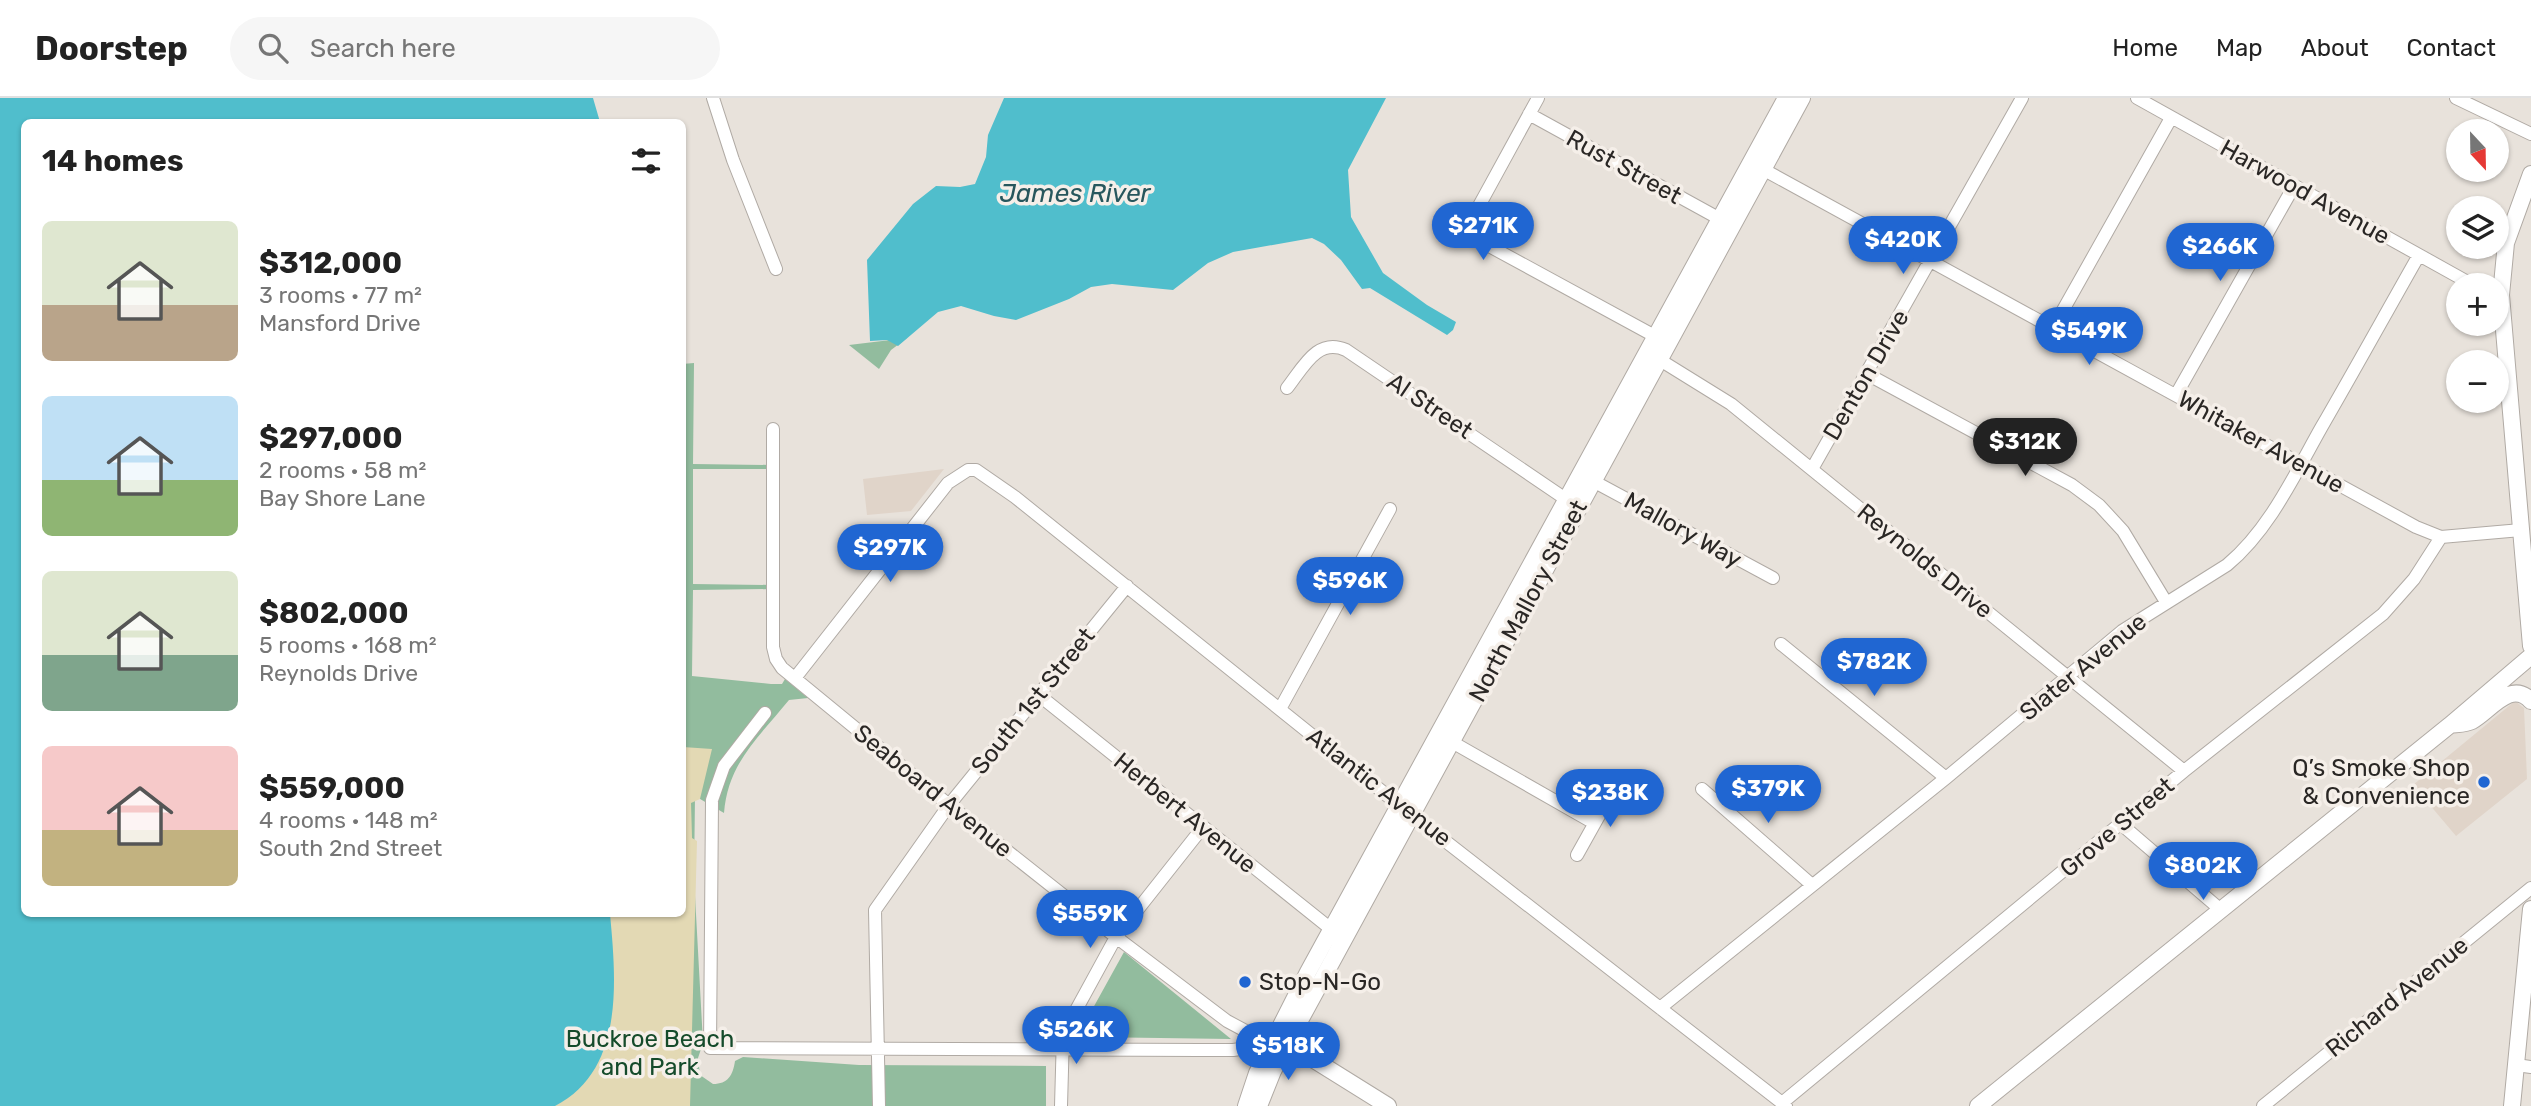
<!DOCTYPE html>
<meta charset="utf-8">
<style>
body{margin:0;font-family:Rubik,sans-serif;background:#f6f6f6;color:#222;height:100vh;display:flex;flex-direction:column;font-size:26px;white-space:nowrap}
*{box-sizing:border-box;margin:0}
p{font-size:23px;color:#767676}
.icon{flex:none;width:38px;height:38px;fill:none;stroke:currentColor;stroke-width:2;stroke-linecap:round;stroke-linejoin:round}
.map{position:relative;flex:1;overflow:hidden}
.side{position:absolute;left:21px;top:21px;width:665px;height:798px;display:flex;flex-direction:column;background:#fff;border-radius:10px;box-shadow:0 2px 5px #0004}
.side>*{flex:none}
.needle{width:46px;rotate:158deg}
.buttons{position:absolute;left:2446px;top:21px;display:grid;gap:14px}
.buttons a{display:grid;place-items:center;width:63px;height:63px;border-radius:50%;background:#fff;box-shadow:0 2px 5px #0004;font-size:35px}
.price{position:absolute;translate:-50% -60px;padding:0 16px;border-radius:24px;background:#2066d2;color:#fff;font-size:23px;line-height:46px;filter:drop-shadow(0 2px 4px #0008)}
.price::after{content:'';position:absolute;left:50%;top:42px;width:21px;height:16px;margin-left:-10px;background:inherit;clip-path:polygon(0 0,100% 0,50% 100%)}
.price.on{background:#222;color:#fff}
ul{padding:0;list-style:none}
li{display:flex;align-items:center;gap:21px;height:175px;padding:0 21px}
li span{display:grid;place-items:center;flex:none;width:196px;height:140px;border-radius:10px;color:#555}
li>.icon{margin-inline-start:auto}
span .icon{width:84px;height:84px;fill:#fffc;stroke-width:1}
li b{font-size:30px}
h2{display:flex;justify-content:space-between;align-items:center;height:84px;padding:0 21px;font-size:30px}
header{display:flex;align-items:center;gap:42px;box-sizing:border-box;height:98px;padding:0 35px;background:#fff;border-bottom:2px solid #e0e0e0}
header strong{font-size:33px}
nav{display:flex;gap:38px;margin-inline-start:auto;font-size:24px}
.search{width:490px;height:63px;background:#f6f6f6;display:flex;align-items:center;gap:18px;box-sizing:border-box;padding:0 24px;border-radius:38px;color:#767676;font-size:26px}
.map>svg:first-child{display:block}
.built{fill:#e0d4c9}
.green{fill:#92bc9e}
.sand{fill:#e3d9b4}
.water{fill:#50becc}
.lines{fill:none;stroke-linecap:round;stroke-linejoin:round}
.street-casing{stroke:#b0aaa4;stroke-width:14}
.secondary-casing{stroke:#b0aaa4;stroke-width:18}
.street{stroke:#fff;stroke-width:12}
.secondary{stroke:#fff;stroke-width:16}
.poi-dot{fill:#2066d2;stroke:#f5efe9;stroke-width:2.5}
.labels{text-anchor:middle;stroke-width:7;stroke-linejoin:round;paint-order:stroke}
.street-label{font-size:24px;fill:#2a2725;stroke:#f5efe9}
.poi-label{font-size:24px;fill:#2a2725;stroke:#f5efe9;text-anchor:end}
.park-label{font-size:24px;fill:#154b2b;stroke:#f5efe9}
.water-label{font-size:26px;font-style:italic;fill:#27575d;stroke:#f5efe9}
</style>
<header>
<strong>Doorstep</strong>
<div class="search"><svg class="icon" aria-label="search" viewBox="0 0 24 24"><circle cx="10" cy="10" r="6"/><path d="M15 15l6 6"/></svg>Search here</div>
<nav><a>Home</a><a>Map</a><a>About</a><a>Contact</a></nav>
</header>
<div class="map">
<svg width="2531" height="1008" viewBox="0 0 2531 1008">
<rect width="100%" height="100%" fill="#e8e2db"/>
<path class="built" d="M944 371 911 413 867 417 863 381Z
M2515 603 2524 610 2527 681 2456 738 2413 687Z"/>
<path class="green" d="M907 240 891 252 879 271 849 247Z
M694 265 693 366 773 367 774 371H693V486L774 487V491L693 492 692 578 771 586H782L785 581 808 600 789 602C758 640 728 665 724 715L695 698 694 779 703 945 698 960 700 977 713 986C728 986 733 977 735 963L743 959 859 967 1046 968V1008H584L682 816V266Z
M1124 854 1231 941 1089 939 1083 937 1082 930Z"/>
<path class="sand" d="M683 649 712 651 700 701 691 705 692 740 697 743 690 1008H489L584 816H682Z"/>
<path class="water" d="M0 0H593L600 24H24V816H610C616 882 625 972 555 1008H0Z
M1004 0H1386L1348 72 1351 119 1383 175 1427 207 1456 224 1453 232 1447 237 1370 190 1362 191 1341 162 1324 146 1312 140 1233 154 1208 165 1173 192 1112 186 1091 189 1069 201 1016 222 994 218 961 208 938 214 898 248 887 242 870 243 867 162 913 106 936 88 960 89 975 86 986 59 988 37Z"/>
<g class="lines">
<g class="street-casing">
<path id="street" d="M713 0 733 62 776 171
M1538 0 1474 117 1471 132 1480 143 1662 242
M2137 0 2473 187
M2456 0 2531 36
M1529 16 1720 121
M1757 68 2416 429 2441 439
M2053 230 2171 20
M1660 262 1731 306 2184 673
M1867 276 2072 387 2099 407 2123 433 2166 504
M1287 290C1303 270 1317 239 1346 252L1573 406
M2176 297 2294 88
M773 331V549L776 561 782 570 949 707 1116 839 1227 923 1270 946
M1812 371 2022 0
M1593 383 1773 480
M1781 546 1946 680
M795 580 948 385 968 372H976L1015 399 1399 707 1786 1008
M1040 598 1331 831
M1280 611 1390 411
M765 615 724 668 712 702 710 950 1200 952H1233L1270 947
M1452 644 1594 725
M1702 691 1812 787
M2122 727 2221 812
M1577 757 1615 689
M1660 910 1946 680 2122 533 2227 467C2269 432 2294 378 2321 330 2354 273 2386 215 2419 157
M2516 967 2531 969
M1782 1005 2184 673 2383 516 2414 481 2441 439 2521 432
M879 1008 875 812 949 707 1127 488
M1061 1008 1063 936 1116 839 1203 729
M2263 1008 2531 790"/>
</g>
<g class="secondary-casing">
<path id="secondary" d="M2531 76 2506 145 2501 197 2531 548
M2450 627C2457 626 2466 626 2472 623 2490 613 2511 581 2531 603
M1276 947 1295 950 1388 1008
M1246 1008 1257 975 1308 874 1786 0
M1259 1008 1273 973 1286 948 1802 0
M1978 1008 2450 627 2531 558
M2512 1008 2531 811"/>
</g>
<use href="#street" class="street"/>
<use href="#secondary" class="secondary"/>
</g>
<g class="poi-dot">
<circle cx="2484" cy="684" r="7"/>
<circle cx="1245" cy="884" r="7"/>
</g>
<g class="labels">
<g class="street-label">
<text transform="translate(1624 69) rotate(29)" y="8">Rust Street</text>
<text transform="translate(2305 94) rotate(29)" y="8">Harwood Avenue</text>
<text transform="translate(1866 277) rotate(-60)" y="8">Denton Drive</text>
<text transform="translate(1430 308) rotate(34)" y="8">Al Street</text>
<text transform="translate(2261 344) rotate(29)" y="8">Whitaker Avenue</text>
<text transform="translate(1683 432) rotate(29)" y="8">Mallory Way</text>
<text transform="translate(1925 463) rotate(39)" y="8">Reynolds Drive</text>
<text transform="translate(1528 503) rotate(-62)" y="8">North Mallory Street</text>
<text transform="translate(2083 569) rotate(-39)" y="8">Slater Avenue</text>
<text transform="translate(1033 603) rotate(-51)" y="8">South 1st Street</text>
<text transform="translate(1379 689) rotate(38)" y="8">Atlantic Avenue</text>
<text transform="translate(933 693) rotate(39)" y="8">Seaboard Avenue</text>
<text transform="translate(1185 715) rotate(39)" y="8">Herbert Avenue</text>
<text transform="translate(2117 729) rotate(-40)" y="8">Grove Street</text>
<text transform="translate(2397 899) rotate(-39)" y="8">Richard Avenue</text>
</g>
<g class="poi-label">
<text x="2470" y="678">Q’s Smoke Shop<tspan x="2470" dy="28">&amp; Convenience</tspan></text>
<text x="1259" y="892" text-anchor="start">Stop-N-Go</text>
</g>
<g class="park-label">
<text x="650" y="949">Buckroe Beach<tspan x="650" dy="28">and Park</tspan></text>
</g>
<g class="water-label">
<text x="1075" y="104">James River</text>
</g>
</g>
</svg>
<div class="buttons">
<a><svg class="needle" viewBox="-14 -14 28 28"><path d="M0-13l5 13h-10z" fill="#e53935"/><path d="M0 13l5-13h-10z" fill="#767676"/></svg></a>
<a><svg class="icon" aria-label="layers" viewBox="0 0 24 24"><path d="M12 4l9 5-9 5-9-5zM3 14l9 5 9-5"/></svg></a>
<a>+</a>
<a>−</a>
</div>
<b class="price" style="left:1483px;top:164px">$271K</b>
<b class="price" style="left:1903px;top:178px">$420K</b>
<b class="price" style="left:2220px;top:185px">$266K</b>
<b class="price" style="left:2089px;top:269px">$549K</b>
<b class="price on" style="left:2025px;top:380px">$312K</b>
<b class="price" style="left:890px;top:486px">$297K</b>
<b class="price" style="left:1350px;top:519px">$596K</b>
<b class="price" style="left:1874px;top:600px">$782K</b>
<b class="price" style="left:1768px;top:727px">$379K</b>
<b class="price" style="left:1610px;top:731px">$238K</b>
<b class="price" style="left:2203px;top:804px">$802K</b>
<b class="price" style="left:1090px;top:852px">$559K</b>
<b class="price" style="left:1076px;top:968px">$526K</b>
<b class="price" style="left:1288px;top:984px">$518K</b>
<section class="side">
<h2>14 homes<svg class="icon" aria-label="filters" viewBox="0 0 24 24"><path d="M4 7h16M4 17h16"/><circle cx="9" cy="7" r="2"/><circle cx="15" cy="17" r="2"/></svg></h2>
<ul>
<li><span style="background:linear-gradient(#dfe7d0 60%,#b9a48a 0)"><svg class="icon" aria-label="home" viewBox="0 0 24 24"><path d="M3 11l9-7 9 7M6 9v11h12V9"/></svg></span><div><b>$312,000</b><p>3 rooms · 77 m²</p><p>Mansford Drive</p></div></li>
<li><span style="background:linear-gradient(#bfe0f5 60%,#8fb573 0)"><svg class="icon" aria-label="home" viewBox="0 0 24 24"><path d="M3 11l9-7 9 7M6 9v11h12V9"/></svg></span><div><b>$297,000</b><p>2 rooms · 58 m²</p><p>Bay Shore Lane</p></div></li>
<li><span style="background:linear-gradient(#dfe7d0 60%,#7fa58c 0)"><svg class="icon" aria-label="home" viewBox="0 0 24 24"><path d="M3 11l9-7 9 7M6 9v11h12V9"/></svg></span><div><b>$802,000</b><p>5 rooms · 168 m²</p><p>Reynolds Drive</p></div></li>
<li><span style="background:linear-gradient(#f6c9c9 60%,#c2b280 0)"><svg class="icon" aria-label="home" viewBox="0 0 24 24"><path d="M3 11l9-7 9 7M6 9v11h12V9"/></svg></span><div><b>$559,000</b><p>4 rooms · 148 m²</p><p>South 2nd Street</p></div></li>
</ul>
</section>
</div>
